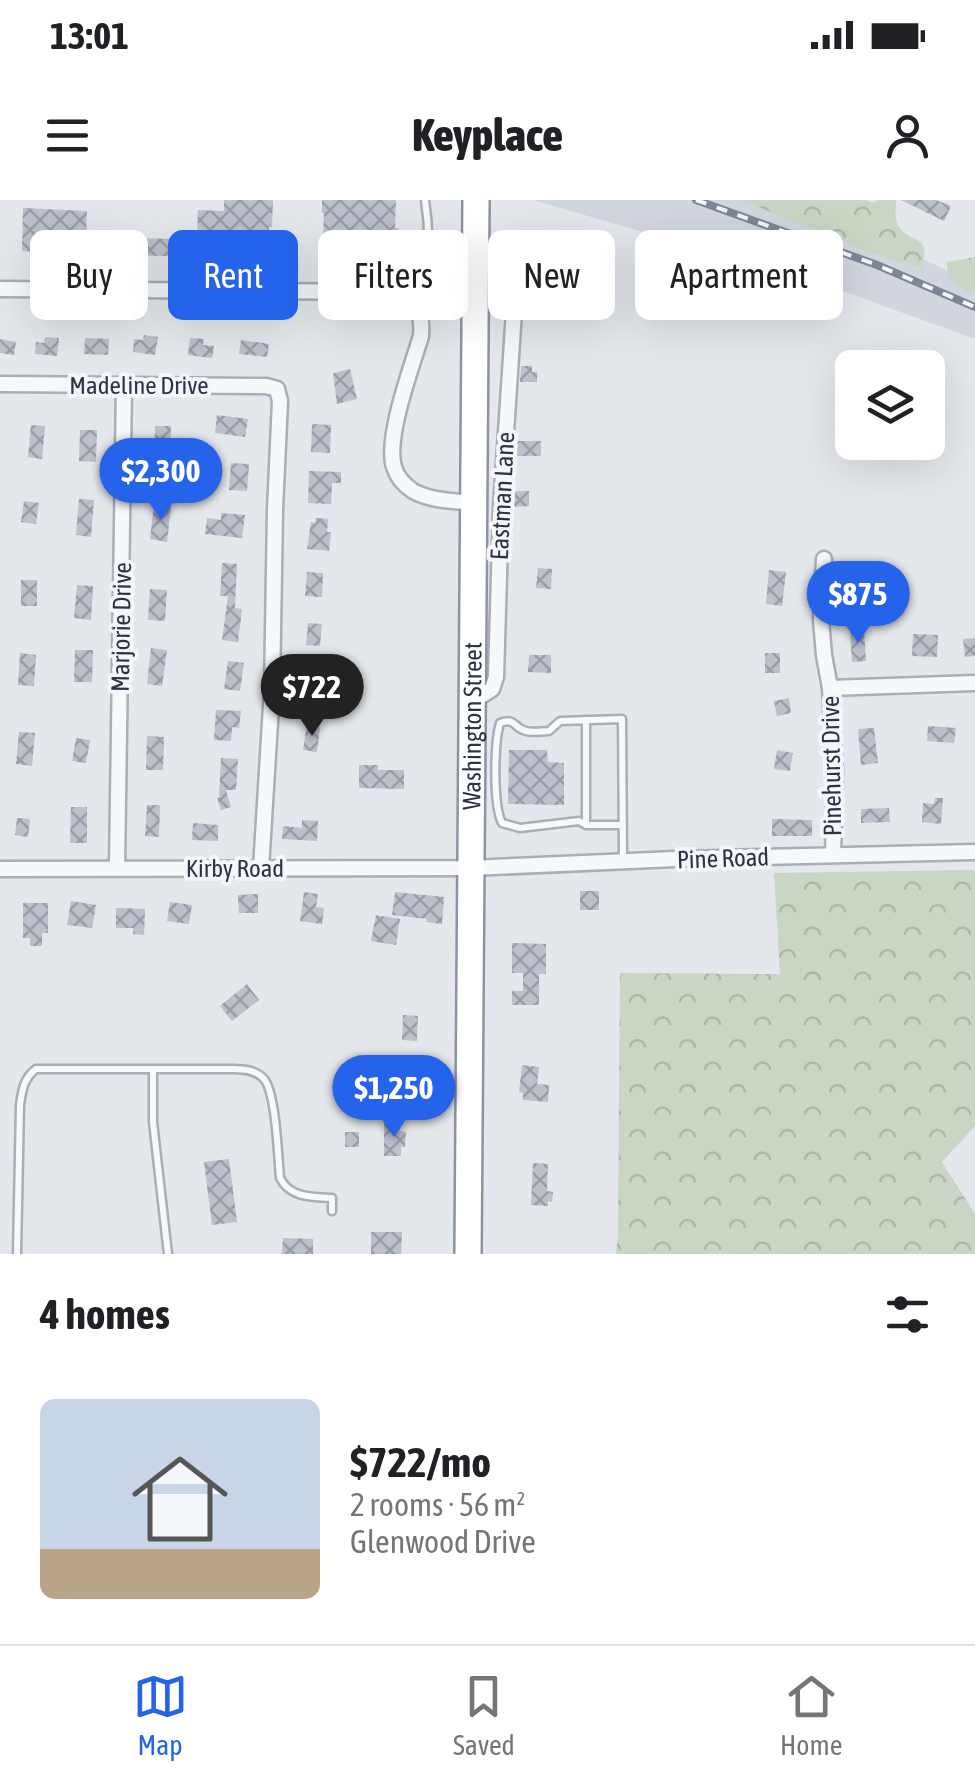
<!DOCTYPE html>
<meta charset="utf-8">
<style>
body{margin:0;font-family:"Asap Condensed",sans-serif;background:#f6f6f6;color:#202124;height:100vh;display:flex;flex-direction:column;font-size:38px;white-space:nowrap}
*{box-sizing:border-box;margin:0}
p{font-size:32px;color:#757577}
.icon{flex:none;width:55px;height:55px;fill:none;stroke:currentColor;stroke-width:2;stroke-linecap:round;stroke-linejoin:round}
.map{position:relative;height:1054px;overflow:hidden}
.details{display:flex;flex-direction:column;background:#fff;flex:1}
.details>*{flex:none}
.top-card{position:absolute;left:30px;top:30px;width:915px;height:90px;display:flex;gap:20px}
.controls{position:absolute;left:835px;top:150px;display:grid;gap:20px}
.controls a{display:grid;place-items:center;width:110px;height:110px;border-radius:15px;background:#fff;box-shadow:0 10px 40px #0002;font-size:50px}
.price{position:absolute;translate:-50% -85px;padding:0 22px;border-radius:35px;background:#2563eb;color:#fff;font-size:32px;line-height:65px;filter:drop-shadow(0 2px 5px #0008)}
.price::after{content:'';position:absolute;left:50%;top:60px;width:30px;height:22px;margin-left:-15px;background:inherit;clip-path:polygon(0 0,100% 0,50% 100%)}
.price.selected{background:#222;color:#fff}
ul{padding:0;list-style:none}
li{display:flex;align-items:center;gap:30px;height:250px;padding:0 40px}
li span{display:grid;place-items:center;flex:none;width:280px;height:200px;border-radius:15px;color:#555}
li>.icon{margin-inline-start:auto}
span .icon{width:120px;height:120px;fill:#fffc;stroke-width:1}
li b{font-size:42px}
h2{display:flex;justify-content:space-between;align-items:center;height:120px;padding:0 40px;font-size:42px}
.pill{padding:0 35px;border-radius:15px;background:#fff;box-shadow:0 10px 40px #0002;font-size:35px;line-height:90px}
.pill.selected{background:#2563eb;color:#fff}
.status{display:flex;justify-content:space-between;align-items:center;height:70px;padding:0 50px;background:#fff;direction:ltr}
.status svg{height:28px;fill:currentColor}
header{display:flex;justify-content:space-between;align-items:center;height:130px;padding:0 40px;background:#fff;font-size:45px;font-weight:800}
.menu{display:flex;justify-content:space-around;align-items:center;height:140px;border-top:2px solid #e0e0e0;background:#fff;font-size:28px;color:#757577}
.menu a{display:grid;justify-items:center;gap:5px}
.menu .selected{color:#2563eb}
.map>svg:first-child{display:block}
.built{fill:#d2d6de}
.forest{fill:url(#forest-crowns)}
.building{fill:url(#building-cross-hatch)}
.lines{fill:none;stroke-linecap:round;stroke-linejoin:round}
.lane-casing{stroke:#a9aeb7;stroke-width:11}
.street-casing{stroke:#a9aeb7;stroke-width:19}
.highway-casing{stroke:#8b94a3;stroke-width:30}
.lane{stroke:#f7f8fa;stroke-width:6}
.street{stroke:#f7f8fa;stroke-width:14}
.highway{stroke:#fff;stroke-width:25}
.rail-casing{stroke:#7d8696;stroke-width:8}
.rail{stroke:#f4f6f9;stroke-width:4;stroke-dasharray:11;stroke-linecap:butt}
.labels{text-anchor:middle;stroke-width:8;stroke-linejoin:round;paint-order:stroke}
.street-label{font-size:25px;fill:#2b3445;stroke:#f4f6f9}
</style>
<div class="status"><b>13:01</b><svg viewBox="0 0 49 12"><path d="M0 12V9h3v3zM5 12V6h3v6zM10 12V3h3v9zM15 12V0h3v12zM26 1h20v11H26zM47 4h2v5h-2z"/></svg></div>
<header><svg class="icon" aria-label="menu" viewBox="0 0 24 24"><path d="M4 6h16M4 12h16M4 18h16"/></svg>Keyplace<svg class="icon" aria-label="person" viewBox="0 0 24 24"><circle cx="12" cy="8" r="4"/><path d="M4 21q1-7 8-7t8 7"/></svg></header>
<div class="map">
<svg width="975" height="1054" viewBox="0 0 975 1054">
<defs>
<pattern id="forest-crowns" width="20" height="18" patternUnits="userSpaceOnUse" patternTransform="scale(2.5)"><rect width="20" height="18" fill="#c9d6c5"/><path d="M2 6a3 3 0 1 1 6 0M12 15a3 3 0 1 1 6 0" fill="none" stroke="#adb8ab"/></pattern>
<pattern id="building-cross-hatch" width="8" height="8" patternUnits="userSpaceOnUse" patternTransform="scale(2.5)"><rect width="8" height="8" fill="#bbc0ca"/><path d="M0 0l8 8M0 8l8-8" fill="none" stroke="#989da6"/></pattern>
</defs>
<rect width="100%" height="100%" fill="#e4e7ec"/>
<path class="built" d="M533 0H800L975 84V139L826 85Z"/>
<path class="forest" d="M741 0H866L873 3 878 0H896C896 8 894 20 899 27 911 44 933 34 921 68L872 53Z
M975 57V94C955 86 947 85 947 62Z
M975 670V926L942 962 975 1014V1054H616L618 1030 620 773 780 774 774 673Z"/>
<path class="building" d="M224 0H273L272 27H269L268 59 193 56V39H197L198 10 224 11Z
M322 0H396L395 28H398L397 43 323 40 324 13H322Z
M901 0H936L951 6 944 21Z
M23 8 87 11 86 37 173 39V56L86 55 22 51Z
M144 135 158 137 155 155 133 152 134 139 143 140Z
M45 137 59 138 57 156 35 154 36 142 44 143Z
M85 138 109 139 108 155 84 154Z
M190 138 204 139 203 145 214 146 212 158 188 155Z
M0 139 16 142 14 155 0 153Z
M241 140 269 144 267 157 239 154Z
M521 166H532V172H537V182H520Z
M350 169 357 199 337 204 333 173Z
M217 215 248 219 245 237 215 233Z
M312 224 331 225 330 253 311 252Z
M31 225 45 226 42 259 28 257Z
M155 226H171L169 268 154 267Z
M80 230H97L96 262 79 261Z
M518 241H541V256H517Z
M231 263 249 264 247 291 229 290Z
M309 271 341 272V283H332L331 304 308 303Z
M513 291H529V306L514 307Z
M79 299 94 300 91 337 76 335Z
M24 301 39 303 36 324 21 322Z
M154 305 171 307 167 342 150 339Z
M221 313 245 315 242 338 205 334 207 318 221 320Z
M316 318 328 319 327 332H331L329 351 307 349 311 322 315 323Z
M222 363 237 364 235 408 242 409 238 442 222 440 228 396H220Z
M538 368 552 369 551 389 536 388Z
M769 370 786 372 782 406 766 404Z
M307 372 323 373 322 397 305 396Z
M853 375H869L868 408H852Z
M21 380H37V406H21Z
M77 385 93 386 91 420 74 418Z
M150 389 167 390 165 421 148 420Z
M308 423 322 424 320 446 306 445Z
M864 430 866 461 852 462 850 431Z
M913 434 938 435 937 457 912 456Z
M975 438V456L965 457 963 439Z
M151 448 167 450 162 486 147 484Z
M75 450H93L92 482H74Z
M20 453 36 455 34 486 18 485Z
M765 453H780V473H765Z
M529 455H551V473L528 472Z
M228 461 244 463 240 491 224 489Z
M304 473 319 476 316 498 301 496Z
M789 498 791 513 777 516 774 501Z
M216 510 241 511 239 528 232 527 231 541 214 540Z
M307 525 320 527 317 552 303 550Z
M928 526 956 528 954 543 927 541Z
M874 528 878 563 861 565 858 529Z
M19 532 35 533 32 566 16 564Z
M147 536 164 537 163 570H146Z
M76 538 90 540 86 563 72 561Z
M509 550H547L548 562 564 563V605L508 604Z
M777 550 793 553 790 571 774 569Z
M221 558 238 559 236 590H226L231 607 221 610 217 598H219Z
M359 565H378V570H404V589L359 588Z
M935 598H943L941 624 922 622 923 603 934 604Z
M147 605H160L159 637 145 636Z
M71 607H87V643H70Z
M889 608 890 622 861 623V609Z
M17 618 30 619 28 637 15 635Z
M772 619 812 620V636H772Z
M302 620 318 621 317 641 282 639 283 626 302 628Z
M193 623 218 625V641L192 640Z
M580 691H599V710H580Z
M304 692 318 694 316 707 324 708 322 724 300 721Z
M395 692 444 697 442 724 426 722 427 719 392 715Z
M258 694V713H239L238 695Z
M71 701 96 705 92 728 67 725Z
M170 702 192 705 189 724 167 721Z
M23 703H48V733H42V746H30V738H23Z
M116 708 145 709 144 735 133 734V728H116Z
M376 715 400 719 396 745 371 741Z
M512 743 546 744V774H539V805H512V791H523V773H512Z
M247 784 259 800 232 821 220 806Z
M403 815 418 816 417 841 402 840Z
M384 864H410V893H383Z
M522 865 539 867 537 884 549 885 548 902 523 900V893L519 892Z
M384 923H400V931L406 932 405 947H401V956H384Z
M345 932H359V947H345Z
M229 959 237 1022 212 1025 204 962Z
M533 963 548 964 547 991 553 992 552 1002 548 1001V1006L531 1005Z
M371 1032H402L401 1054H371Z
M283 1038 313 1039V1054H282Z"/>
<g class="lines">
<g class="lane-casing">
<path id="lane" d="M420 111C429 74 431 38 425 0
M586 520V625
M623 660 622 519 560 521 549 531C542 531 533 533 526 531 513 528 516 517 500 523 494 543 493 605 502 623L520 628 579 621 586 625H623
M153 870V922L168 1054
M17 1054 20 905C22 890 24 878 36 869H233C244 869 256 870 264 879 276 893 278 957 280 978 290 998 312 997 332 998V1011"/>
</g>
<g class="street-casing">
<path id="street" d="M0 89 391 92C416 97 423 112 421 136 412 166 385 238 394 267 397 277 404 285 413 291 431 301 454 301 475 303
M0 184 266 186 277 189 280 201 275 310 272 490 261 668
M824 359 821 420 824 455 830 488 835 573 833 655
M830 488 975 483
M473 495H483L492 489 496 477 501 307 516 82
M0 669 471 668 675 659 975 652
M117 669 124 185"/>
</g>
<g class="highway-casing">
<g id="highway">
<path id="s1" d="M468 1054 476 0"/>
</g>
</g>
<use href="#lane" class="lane"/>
<use href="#street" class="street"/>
<use href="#highway" class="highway"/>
<g class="rail-casing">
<path id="rail" d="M696 0 877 65 975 107"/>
</g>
<use href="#rail" class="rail"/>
</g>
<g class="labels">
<g class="street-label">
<text x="139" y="194">Madeline Drive</text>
<text transform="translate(502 296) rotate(-87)" y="9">Eastman Lane</text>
<text transform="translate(121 427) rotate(-89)" y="9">Marjorie Drive</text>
<text dy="9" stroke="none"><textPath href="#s1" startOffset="528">Washington Street</textPath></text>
<text transform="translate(831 566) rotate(-91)" y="9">Pinehurst Drive</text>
<text transform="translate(723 658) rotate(-2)" y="9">Pine Road</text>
<text x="235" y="677">Kirby Road</text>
</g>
</g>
</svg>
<div class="controls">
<a><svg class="icon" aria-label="layers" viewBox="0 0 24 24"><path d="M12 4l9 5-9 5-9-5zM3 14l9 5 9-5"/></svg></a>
</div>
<b class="price" style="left:161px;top:323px">$2,300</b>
<b class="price" style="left:858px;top:446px">$875</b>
<b class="price selected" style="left:312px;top:539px">$722</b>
<b class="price" style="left:394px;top:940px">$1,250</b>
<div class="top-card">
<a class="pill">Buy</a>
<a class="pill selected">Rent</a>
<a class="pill">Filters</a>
<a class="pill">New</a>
<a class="pill">Apartment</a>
</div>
</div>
<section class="details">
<h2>4 homes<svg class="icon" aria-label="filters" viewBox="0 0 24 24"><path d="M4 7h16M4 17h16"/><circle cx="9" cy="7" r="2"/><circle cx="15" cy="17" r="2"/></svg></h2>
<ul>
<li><span style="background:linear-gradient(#c9d6e8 75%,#b9a48a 0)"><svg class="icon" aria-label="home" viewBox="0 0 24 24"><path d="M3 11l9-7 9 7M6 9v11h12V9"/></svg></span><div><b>$722/mo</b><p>2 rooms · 56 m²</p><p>Glenwood Drive</p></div></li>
</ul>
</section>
<nav class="menu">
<a class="selected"><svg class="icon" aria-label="map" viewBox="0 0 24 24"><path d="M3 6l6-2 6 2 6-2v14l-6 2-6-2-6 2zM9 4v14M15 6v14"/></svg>Map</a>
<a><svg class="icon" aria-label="saved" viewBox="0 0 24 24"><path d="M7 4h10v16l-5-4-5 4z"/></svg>Saved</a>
<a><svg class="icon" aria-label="home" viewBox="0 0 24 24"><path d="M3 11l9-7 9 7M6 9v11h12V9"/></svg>Home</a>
</nav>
